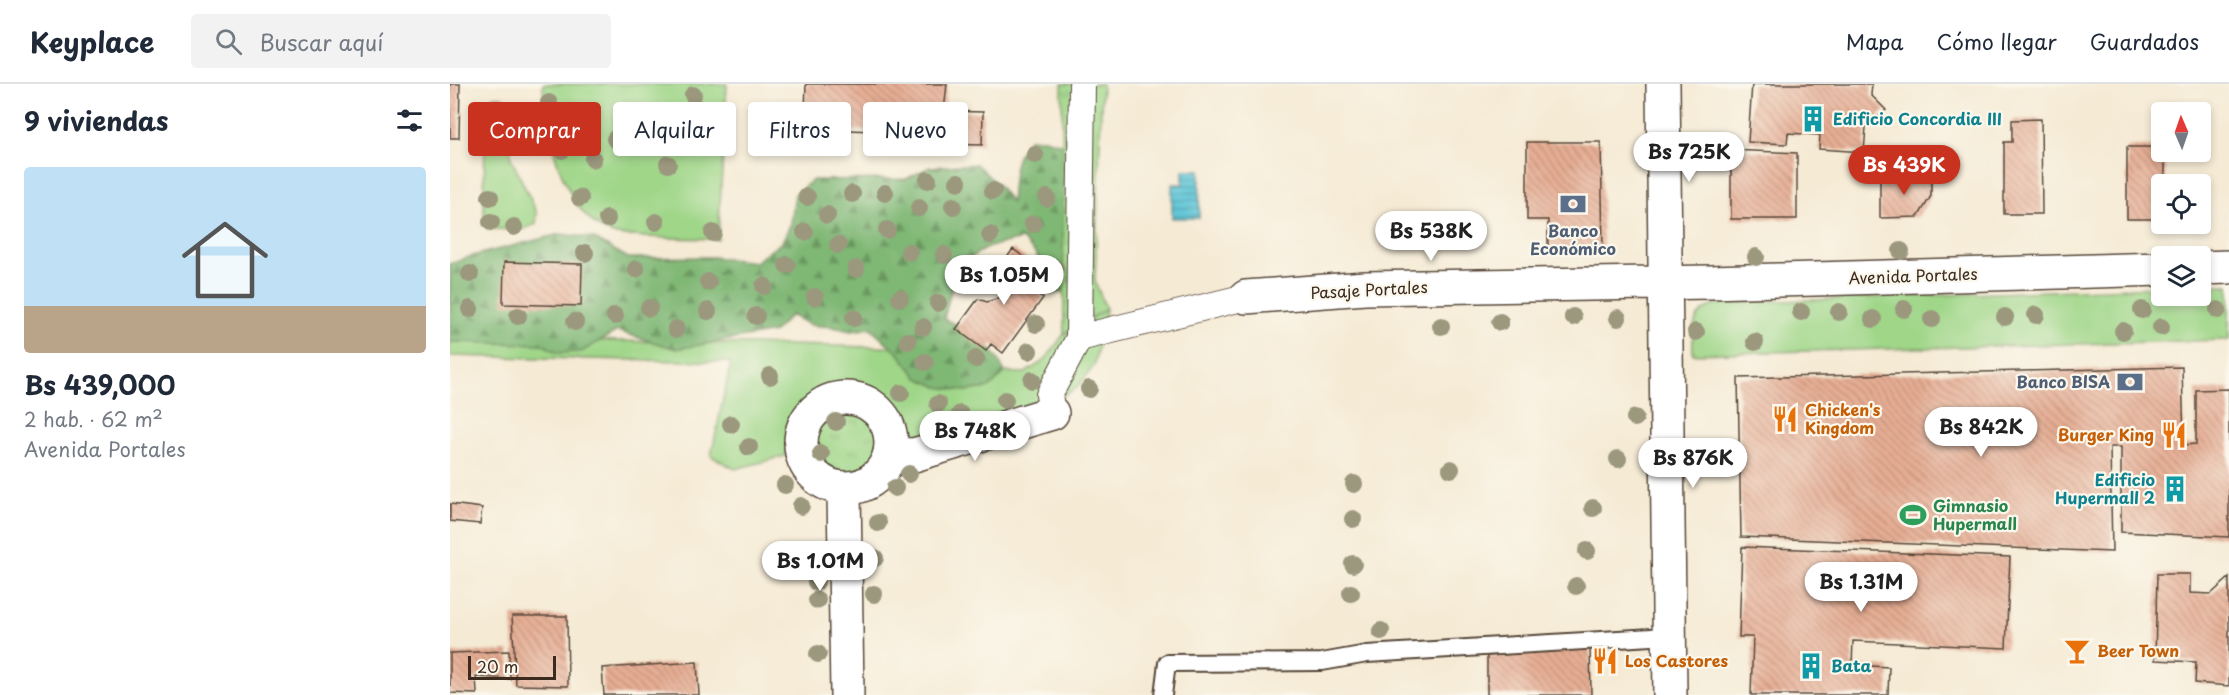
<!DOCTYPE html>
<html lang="es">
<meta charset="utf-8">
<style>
body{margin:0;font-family:"Playpen Sans",sans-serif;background:#f2f2f3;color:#1f2937;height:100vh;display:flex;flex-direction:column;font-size:22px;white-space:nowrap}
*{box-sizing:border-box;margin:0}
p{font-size:20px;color:#747a83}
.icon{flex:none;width:33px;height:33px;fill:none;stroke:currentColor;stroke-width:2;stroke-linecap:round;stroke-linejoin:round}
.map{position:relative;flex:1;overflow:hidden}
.sheet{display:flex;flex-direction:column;background:#fff;width:450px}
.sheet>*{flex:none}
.hud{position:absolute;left:18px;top:18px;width:570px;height:54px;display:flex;gap:12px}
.needle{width:39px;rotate:358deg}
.fabs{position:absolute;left:1701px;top:18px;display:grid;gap:12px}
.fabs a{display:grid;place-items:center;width:60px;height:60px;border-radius:6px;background:#fff;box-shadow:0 3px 9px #0003;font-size:30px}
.scale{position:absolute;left:18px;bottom:15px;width:88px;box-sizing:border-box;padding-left:6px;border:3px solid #3b2a1e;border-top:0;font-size:16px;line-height:21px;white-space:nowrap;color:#3b2a1e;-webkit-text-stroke:4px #fbf7ec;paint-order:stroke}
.price{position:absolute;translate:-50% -51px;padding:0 14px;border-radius:21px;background:#fff;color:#222;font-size:20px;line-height:39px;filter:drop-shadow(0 2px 3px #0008)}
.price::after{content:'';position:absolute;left:50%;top:36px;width:18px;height:14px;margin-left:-9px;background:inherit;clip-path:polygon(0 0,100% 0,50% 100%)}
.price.current{background:#c8321e;color:#fff}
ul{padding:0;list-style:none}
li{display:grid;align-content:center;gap:12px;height:318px;padding:0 24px}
li span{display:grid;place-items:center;height:186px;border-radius:6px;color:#555}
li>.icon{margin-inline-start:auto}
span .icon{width:108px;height:108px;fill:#fffc;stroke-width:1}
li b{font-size:26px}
h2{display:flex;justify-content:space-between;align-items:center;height:72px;padding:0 24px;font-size:26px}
.pill{padding:0 21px;border-radius:6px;background:#fff;box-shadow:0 3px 9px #0003;font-size:21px;line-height:54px}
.pill.current{background:#c8321e;color:#fff}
header{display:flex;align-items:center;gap:36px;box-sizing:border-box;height:84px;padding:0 30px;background:#fff;border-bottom:2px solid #e0e1e3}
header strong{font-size:28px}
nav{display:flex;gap:33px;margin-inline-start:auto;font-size:21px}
.search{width:420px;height:54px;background:#f2f2f3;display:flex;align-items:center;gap:15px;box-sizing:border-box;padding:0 21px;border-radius:6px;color:#747a83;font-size:22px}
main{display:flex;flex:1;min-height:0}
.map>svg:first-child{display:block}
.green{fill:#9fd688;stroke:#6d8053;stroke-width:1.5}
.forest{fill:url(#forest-firs);stroke:#5d7049;stroke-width:1.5}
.park{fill:url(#park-tufts);stroke:#6d8053;stroke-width:1.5}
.water{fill:url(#water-rules);stroke:#4a777a;stroke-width:1.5}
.building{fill:url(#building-back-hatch)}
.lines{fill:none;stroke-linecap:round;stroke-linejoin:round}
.service-casing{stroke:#574739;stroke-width:20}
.pedestrian-casing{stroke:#574739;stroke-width:28}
.minor-casing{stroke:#574739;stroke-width:36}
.service{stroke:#fff;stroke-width:16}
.pedestrian{stroke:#fff;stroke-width:26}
.minor{stroke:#fff;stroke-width:33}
.tree{fill:#9c987e}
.labels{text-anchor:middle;stroke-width:4.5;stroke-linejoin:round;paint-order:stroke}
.culture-label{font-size:16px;font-weight:bold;fill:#0d838f;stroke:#fbf7ec;text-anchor:start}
.service-label{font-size:16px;font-weight:bold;fill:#4e5e75;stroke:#fbf7ec}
.street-label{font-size:16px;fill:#3b2a1e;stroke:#fbf7ec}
.food-label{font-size:16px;font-weight:bold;fill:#c56008;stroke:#fbf7ec;text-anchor:start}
.leisure-label{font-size:16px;font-weight:bold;fill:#27864d;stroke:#fbf7ec;text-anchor:start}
</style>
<header>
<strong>Keyplace</strong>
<div class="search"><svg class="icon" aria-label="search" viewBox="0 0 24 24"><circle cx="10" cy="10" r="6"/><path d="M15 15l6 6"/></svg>Buscar aquí</div>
<nav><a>Mapa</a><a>Cómo llegar</a><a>Guardados</a></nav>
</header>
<main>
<section class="sheet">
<h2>9 viviendas<svg class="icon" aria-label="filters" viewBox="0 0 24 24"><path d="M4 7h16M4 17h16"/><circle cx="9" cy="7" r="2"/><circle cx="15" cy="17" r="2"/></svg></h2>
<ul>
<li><span style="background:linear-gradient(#bfe0f5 75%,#b9a48a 0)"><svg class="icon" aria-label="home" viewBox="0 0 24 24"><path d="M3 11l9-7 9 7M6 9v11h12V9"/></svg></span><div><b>Bs 439,000</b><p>2 hab. · 62 m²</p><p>Avenida Portales</p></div></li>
</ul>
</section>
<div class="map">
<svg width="1779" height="611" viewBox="0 0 1779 611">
<defs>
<pattern id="forest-firs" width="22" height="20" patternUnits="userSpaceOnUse" patternTransform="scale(1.5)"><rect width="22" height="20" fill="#7fb774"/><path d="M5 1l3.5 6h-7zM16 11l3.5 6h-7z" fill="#69955f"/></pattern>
<pattern id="park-tufts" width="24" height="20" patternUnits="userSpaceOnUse" patternTransform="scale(1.5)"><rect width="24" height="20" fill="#9fd688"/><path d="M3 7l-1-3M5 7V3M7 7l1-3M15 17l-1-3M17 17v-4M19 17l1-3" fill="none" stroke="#8ab875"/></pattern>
<pattern id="water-rules" width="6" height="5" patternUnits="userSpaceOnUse" patternTransform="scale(1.5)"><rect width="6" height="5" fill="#5ac4d6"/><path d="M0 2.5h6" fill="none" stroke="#4c9fad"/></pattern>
<pattern id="building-back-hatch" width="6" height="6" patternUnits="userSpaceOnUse" patternTransform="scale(1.5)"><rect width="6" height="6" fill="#e7ae94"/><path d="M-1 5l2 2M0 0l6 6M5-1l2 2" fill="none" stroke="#bc8e78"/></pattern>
</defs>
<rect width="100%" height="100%" fill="#fbf7ec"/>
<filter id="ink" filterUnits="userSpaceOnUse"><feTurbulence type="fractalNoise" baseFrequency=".0167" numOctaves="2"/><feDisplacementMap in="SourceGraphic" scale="12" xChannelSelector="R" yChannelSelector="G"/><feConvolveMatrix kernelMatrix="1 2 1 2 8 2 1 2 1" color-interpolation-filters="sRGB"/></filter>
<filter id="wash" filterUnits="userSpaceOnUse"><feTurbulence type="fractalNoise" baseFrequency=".008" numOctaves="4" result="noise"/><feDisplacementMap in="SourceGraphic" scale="24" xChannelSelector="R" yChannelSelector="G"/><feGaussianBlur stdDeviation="1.35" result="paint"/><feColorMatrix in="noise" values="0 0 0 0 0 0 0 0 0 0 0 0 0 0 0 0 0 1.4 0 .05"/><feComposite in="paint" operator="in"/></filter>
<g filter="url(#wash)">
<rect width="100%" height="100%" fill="#f5ead4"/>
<path class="green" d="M93 0H277L268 155C240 154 213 155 185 152 179 152 169 152 163 150 114 134 94 45 93 0Z
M46 12 53 14 58 20 61 74 87 129 86 140 72 146 38 145 34 137 35 21 39 15Z
M1779 201V256L1243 270C1242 242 1242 224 1274 219L1711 203 1712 212H1750L1751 202Z
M656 225 644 282 627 304 602 318 459 357 454 354C450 344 451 332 444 323 422 291 361 299 342 331 335 343 336 358 336 372L285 385 261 372 281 278 0 272V253L466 264 464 285 575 289 595 276 614 250Z"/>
<path class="forest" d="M579 55H594L620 62 629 204 602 210 583 188 588 172 572 155C560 158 546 160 535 165 506 178 500 207 494 235L529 251 548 275 555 288 539 304 516 307 488 303 468 294 449 270 421 244 401 247 383 243 360 241 341 231 324 248 226 265 167 247 131 268 108 269 92 260 0 258V180L22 172 110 150 143 154 178 174 263 173 305 178 332 158 341 139 345 110 363 96 456 95 480 83 526 80 548 101 561 118C564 92 561 76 579 55Z"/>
<path class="park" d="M612 0H652L645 197 656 225 614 250Z
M359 360a36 36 0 1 1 72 0a36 36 0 1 1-72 0Z"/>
<path class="water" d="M733 86H750L749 134H722V100H733Z"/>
<g id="blocks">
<path class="building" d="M0 0H10L9 54H0Z
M356 0H497L494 27 533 28 532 61 492 60V64L447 62V48L399 46V56L354 54Z
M1302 0H1422L1421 11 1436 26 1416 43 1414 68 1369 65 1370 51 1338 49 1337 60 1298 58Z
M1591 35 1592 130H1554V58H1562V36Z
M1077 58H1151L1153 166H1098V136H1077Z
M1677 63H1712V68H1715V100H1712V135H1677Z
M1281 66 1347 69V135H1281Z
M1481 91V112L1468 133 1430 134V92Z
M563 165 593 187 580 204 593 214 553 269 541 260 536 267 506 245 528 215 537 218 546 215 550 212 553 202 549 193 546 189Z
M54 178 132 180 131 222 53 220Z
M1732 283 1734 361 1746 360V306L1779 305V453L1671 448V363H1660L1662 468 1291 453 1288 294Z
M0 420 32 424 30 440 0 437Z
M1292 463 1560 473 1556 564 1403 557 1402 581 1439 583 1438 611H1301L1303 553H1289Z
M1707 490H1740V509L1761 510 1779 494V602L1745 599 1746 578 1705 576Z
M62 532H117L118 602 66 601Z
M1140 564 1141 611H1037V572Z
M59 567 60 595 26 593 27 610 0 609V569Z
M247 578 249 611H154L152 584Z"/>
</g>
</g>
<g filter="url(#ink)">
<use href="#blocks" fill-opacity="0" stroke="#574739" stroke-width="1.5"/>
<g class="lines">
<g class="service-casing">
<path id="service" d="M713 611 717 579 872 578 917 570 1219 552"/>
</g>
<g class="pedestrian-casing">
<path id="pedestrian" d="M629 254 796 213
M602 329 599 311 629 254 632 0"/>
</g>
<g class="minor-casing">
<path id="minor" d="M1213 0 1220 611
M1750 184 1779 183
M796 213 915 204 1260 198 1712 185
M351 359a45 45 0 1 1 90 0a45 45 0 1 1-90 0Z
M440 370 464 371 602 329
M394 405 397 611"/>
</g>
<use href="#service" class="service"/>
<use href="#pedestrian" class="pedestrian"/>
<use href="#minor" class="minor"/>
</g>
<g class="tree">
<circle cx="243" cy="11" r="9"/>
<circle cx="99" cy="19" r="9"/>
<circle cx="181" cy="31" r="9"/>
<circle cx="258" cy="38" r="9"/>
<circle cx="165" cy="55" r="9"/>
<circle cx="112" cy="66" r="9"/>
<circle cx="585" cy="71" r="9"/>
<circle cx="143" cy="75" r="9"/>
<circle cx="218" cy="80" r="9"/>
<circle cx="478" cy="96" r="9"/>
<circle cx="508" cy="98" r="9"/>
<circle cx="543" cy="107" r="9"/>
<circle cx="435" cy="109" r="9"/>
<circle cx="402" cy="110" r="9"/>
<circle cx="40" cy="113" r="9"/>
<circle cx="357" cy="113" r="9"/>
<circle cx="130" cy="114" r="9"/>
<circle cx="597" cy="114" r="9"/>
<circle cx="503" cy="122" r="9"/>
<circle cx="469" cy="124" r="9"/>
<circle cx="377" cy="131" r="9"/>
<circle cx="157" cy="135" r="9"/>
<circle cx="41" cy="138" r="9"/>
<circle cx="206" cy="138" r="9"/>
<circle cx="583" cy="140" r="9"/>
<circle cx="64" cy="143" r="9"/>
<circle cx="437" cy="146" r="9"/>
<circle cx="355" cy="148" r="9"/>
<circle cx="263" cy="149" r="9"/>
<circle cx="540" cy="151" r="9"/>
<circle cx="388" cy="161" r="9"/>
<circle cx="1451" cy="167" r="9"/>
<circle cx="459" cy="168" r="9"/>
<circle cx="135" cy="169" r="9"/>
<circle cx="494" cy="171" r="9"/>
<circle cx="1306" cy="173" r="9"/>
<circle cx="337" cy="181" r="9"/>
<circle cx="605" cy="184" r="9"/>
<circle cx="186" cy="185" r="9"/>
<circle cx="406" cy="185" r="9"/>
<circle cx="20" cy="190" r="9"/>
<circle cx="258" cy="198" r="9"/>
<circle cx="314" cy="202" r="9"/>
<circle cx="365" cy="213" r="9"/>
<circle cx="450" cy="214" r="9"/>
<circle cx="488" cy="219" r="9"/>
<circle cx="199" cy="224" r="9"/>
<circle cx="20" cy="225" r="9"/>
<circle cx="1454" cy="225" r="9"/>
<circle cx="1692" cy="226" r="9"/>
<circle cx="1768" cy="226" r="9"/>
<circle cx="258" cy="227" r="9"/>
<circle cx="1351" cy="228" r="9"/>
<circle cx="1389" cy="228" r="9"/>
<circle cx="1586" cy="231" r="9"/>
<circle cx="68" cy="232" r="9"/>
<circle cx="165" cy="232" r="9"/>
<circle cx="306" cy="232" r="9"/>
<circle cx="1123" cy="233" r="9"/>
<circle cx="1555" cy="233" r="9"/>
<circle cx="404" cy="234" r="9"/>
<circle cx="1168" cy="234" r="9"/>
<circle cx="1423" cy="235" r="9"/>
<circle cx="1482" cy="235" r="9"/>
<circle cx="125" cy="238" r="9"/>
<circle cx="1050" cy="238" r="9"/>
<circle cx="586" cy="240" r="9"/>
<circle cx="991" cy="242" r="9"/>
<circle cx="473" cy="243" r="9"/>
<circle cx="1711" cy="243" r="9"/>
<circle cx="226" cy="245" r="9"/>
<circle cx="1673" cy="247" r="9"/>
<circle cx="1246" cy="248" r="9"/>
<circle cx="458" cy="257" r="9"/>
<circle cx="1305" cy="258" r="9"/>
<circle cx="579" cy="267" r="9"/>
<circle cx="526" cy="275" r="9"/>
<circle cx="475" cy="278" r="9"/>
<circle cx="320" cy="292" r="9"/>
<circle cx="582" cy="296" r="9"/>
<circle cx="639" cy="305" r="9"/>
<circle cx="451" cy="309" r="9"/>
<circle cx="555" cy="316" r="9"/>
<circle cx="488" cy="320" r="9"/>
<circle cx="510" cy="330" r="9"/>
<circle cx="1185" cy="334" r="9"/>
<circle cx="386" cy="338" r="9"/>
<circle cx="281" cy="340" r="9"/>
<circle cx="299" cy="363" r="9"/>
<circle cx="371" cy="370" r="9"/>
<circle cx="1168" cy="375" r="9"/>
<circle cx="1001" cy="385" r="9"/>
<circle cx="459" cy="390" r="9"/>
<circle cx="904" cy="400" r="9"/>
<circle cx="335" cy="401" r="9"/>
<circle cx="445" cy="404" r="9"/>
<circle cx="351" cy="422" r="9"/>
<circle cx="1143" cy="424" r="9"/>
<circle cx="903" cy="435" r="9"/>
<circle cx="428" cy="439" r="9"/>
<circle cx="365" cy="467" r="9"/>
<circle cx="1137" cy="467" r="9"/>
<circle cx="425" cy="474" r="9"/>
<circle cx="903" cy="480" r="9"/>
<circle cx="366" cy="498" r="9"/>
<circle cx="1126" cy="502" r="9"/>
<circle cx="901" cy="509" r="9"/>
<circle cx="424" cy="510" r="9"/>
<circle cx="367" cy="516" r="9"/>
<circle cx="931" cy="547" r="9"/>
<circle cx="368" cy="570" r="9"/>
</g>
</g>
<defs>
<g id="building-bare" transform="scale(2.07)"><path d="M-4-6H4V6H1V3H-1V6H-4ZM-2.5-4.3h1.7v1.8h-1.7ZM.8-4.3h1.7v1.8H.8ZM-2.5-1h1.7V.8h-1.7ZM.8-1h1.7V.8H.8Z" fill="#0f9aa8" stroke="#fbf7ec" stroke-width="2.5" paint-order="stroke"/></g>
<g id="bank-bare" transform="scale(2.07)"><path d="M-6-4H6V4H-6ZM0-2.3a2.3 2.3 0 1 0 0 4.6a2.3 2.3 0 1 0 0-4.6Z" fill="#5c6f8a" stroke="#fbf7ec" stroke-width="2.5" paint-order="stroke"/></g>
<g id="restaurant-bare" transform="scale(2.07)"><path d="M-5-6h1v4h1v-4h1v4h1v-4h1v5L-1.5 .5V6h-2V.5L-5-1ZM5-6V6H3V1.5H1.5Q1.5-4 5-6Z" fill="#e8710a" stroke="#fbf7ec" stroke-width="2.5" paint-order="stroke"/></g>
<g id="stadium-bare" transform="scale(2.07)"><path d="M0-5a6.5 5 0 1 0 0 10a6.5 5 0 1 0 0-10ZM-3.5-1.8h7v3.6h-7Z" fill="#2e9e5b" stroke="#fbf7ec" stroke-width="2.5" paint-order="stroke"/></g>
<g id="bar-bare" transform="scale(2.07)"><path d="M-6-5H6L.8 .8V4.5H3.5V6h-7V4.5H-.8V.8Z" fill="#e8710a" stroke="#fbf7ec" stroke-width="2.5" paint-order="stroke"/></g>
</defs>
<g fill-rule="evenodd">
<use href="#building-bare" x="1363" y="35"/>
<use href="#bank-bare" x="1123" y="120"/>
<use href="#bank-bare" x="1680" y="298"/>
<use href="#restaurant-bare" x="1335" y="335"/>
<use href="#restaurant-bare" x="1724" y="351"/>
<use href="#building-bare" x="1725" y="405"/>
<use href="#stadium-bare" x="1463" y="431"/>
<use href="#bar-bare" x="1627" y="567"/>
<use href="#restaurant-bare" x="1155" y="577"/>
<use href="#building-bare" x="1361" y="582"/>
</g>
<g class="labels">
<g class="culture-label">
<text x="1383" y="41">Edificio Concordia III</text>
<text x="1705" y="402" text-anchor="end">Edificio<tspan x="1705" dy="18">Hupermall 2</tspan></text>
<text x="1381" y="588">Bata</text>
</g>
<g class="service-label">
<text x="1123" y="153">Banco<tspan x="1123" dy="18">Económico</tspan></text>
<text x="1660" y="304" text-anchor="end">Banco BISA</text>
</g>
<g class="street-label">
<text transform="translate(1463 192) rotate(-2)" y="6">Avenida Portales</text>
<text transform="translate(919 206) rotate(-3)" y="6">Pasaje Portales</text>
</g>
<g class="food-label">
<text x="1355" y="332">Chicken's<tspan x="1355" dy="18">Kingdom</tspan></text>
<text x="1704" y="357" text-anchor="end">Burger King</text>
<text x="1647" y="573">Beer Town</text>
<text x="1175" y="583">Los Castores</text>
</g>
<g class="leisure-label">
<text x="1483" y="428">Gimnasio<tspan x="1483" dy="18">Hupermall</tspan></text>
</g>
</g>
</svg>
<div class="fabs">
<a><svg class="needle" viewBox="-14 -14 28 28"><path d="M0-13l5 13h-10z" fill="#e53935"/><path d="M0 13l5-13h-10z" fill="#747a83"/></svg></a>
<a><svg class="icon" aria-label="locate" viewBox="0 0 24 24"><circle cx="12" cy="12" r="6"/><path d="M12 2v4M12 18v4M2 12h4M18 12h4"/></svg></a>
<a><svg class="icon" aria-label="layers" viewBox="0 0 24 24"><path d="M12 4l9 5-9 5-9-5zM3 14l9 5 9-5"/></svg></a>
</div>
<div class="scale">20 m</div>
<b class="price" style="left:1239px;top:99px">Bs 725K</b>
<b class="price current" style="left:1454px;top:112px">Bs 439K</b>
<b class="price" style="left:981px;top:178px">Bs 538K</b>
<b class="price" style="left:554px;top:222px">Bs 1.05M</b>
<b class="price" style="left:1531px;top:374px">Bs 842K</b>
<b class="price" style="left:525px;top:378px">Bs 748K</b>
<b class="price" style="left:1243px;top:405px">Bs 876K</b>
<b class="price" style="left:370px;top:508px">Bs 1.01M</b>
<b class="price" style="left:1411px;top:529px">Bs 1.31M</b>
<div class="hud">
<a class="pill current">Comprar</a>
<a class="pill">Alquilar</a>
<a class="pill">Filtros</a>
<a class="pill">Nuevo</a>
</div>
</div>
</main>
